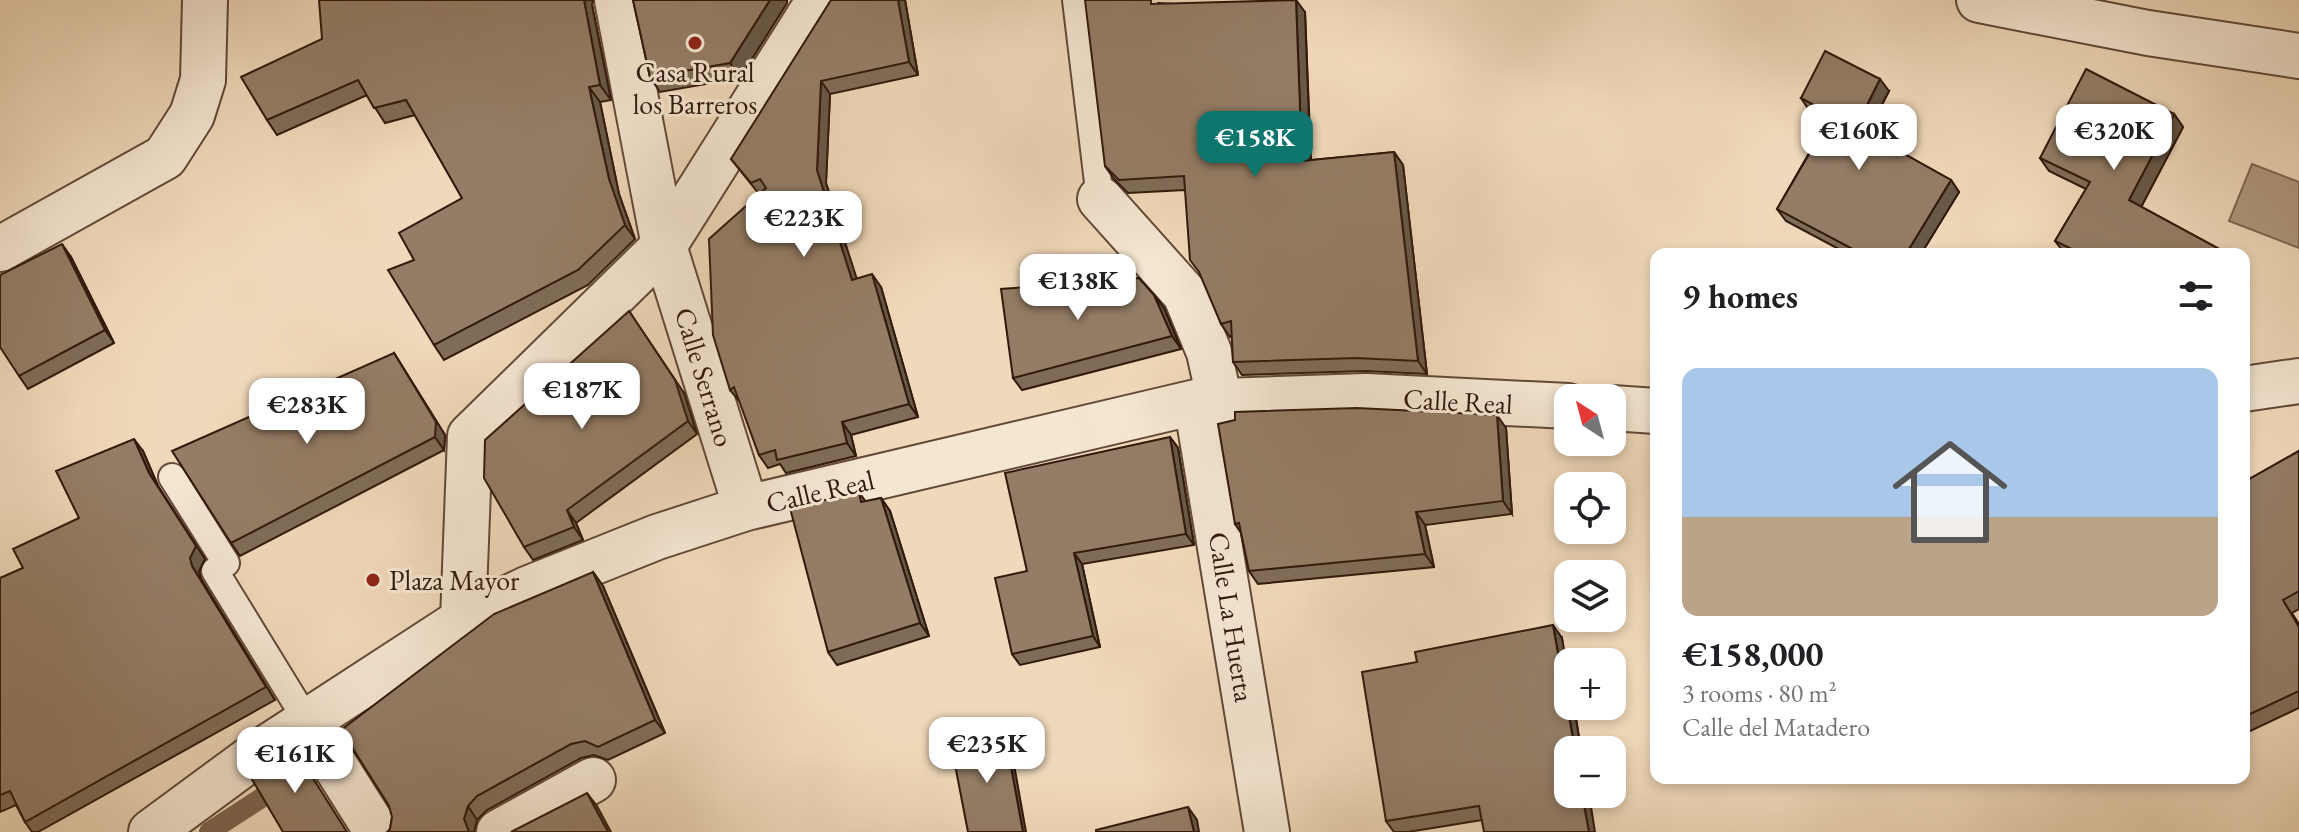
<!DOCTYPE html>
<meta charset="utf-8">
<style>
body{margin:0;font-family:"EB Garamond",serif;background:#f2f2f2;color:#202124;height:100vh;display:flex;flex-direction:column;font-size:30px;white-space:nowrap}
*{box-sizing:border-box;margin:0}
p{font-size:26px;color:#757577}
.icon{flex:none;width:44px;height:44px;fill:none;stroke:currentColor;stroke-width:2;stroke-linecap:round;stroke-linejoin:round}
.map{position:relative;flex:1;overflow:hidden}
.details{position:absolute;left:1650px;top:248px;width:600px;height:536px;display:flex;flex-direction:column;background:#fff;border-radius:16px;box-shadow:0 4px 12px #0003}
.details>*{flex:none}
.needle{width:52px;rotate:324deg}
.buttons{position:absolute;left:1554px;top:384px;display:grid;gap:16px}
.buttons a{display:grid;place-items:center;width:72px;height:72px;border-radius:16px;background:#fff;box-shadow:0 4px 12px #0003;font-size:40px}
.price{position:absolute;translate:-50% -68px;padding:0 18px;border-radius:16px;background:#fff;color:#222;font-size:26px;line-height:52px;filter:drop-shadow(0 2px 4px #0008)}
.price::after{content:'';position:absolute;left:50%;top:48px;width:24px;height:18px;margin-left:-12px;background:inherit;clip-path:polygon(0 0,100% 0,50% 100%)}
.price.current{background:#0f766e;color:#fff}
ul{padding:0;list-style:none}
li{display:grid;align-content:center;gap:16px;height:424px;padding:0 32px}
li+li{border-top:2px solid #e0e0e0}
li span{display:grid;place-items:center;height:248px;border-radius:16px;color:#555}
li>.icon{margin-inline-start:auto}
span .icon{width:144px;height:144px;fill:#fffc;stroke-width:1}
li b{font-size:34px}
h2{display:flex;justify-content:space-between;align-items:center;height:96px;padding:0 32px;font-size:34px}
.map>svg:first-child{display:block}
.water{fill:#af987e;stroke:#7d6550;stroke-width:2}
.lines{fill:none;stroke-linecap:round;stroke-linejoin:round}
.stream{stroke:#7d6550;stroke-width:20}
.service-casing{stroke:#614937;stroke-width:30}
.minor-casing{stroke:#614937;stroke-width:48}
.service{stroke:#f5e6d2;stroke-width:26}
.minor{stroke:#f5e6d2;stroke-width:44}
.wall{fill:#7f6c58;stroke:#31190b;stroke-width:2}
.shaded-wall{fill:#685847;stroke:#31190b;stroke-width:2}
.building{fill:#947d66;stroke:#31190b;stroke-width:2}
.poi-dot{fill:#8f2418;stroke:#f5e6d2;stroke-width:3}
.labels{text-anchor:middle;stroke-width:6;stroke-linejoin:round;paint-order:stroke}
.poi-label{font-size:28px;fill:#31190b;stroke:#f5e6d2}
.street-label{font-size:28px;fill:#31190b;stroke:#f5e6d2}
</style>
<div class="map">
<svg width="2299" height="832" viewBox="0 0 2299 832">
<rect width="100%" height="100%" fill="#f0d9ba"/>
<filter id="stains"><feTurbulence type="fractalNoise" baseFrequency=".0025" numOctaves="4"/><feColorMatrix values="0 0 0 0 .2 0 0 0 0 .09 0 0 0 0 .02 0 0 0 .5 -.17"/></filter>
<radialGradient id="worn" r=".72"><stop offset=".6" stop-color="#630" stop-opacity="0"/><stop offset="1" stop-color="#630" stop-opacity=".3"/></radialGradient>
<path class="water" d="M2252 164 2299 182V248L2229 221Z"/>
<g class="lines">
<path class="stream" d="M209 832 309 767"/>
<g class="service-casing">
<path id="service" d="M1076 0 1100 199
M172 477 226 563 215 571 307 721"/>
</g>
<g class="minor-casing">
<path id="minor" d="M617 0 664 246 746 508
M1979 0 2148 33 2299 56
M1100 199 1185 294 1209 352 1220 402
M0 249 165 157 192 115 203 80 205 0
M2244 389 2299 381
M1196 402 1267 832
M1612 408 1656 411
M463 620 470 436 664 246 819 0
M307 721 377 832
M151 832 257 754 463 620 527 589 657 537 746 508 1196 402 1366 396 1568 406
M499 832 593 780"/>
</g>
<use href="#service" class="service"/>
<use href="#minor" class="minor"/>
</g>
<path class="wall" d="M633 0H787V3L740 78 660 92 650 77Z
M905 0 918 75 830 94 826 183 856 278 881 287 918 417 851 435 856 456 786 473 780 464 768 468 759 455 740 402 730 390 759 194 731 159Z
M1158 3 1305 12 1311 160 1394 152 1403 165 1427 374 1365 371 1242 375 1233 362 1232 336 1230 337 1221 324 1185 190 1128 193 1114 179 1105 166Z
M592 5 611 100 600 102 619 194 635 239 588 285 444 360 434 345 414 260 462 198 415 115 385 123 367 95 277 135 267 120 322 39Z
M1889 91 1867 133 1951 180 1959 192 1921 254H1848L1786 221 1777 209 1828 120 1809 110 1801 98Z
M2174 114 2183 127 2141 207 2223 251 2224 254H2065L2055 241 2086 189 2049 171 2040 158Z
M71 257 114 343 28 389 19 376Z
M1154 295 1164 308 1181 349 1022 390 1013 378Z
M394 353 445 435 444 450 240 556 231 543Z
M684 393 697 434 576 523 583 540 533 560 524 547Z
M1506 428 1512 514 1425 525 1434 567 1258 584 1249 571 1241 533 1235 524Z
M1170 437 1178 448 1194 545 1082 564 1100 647 1020 665 1012 654 1027 571Z
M143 451 158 486 205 559 199 571 201 579 275 700 38 832H32L25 822 16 805 0 812V578L23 568 79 518Z
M2299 451V609L2292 613 2299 624V708L2244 734V482Z
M859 492 866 502 881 498 890 511 929 636 837 665 828 652Z
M593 572 603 586 665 733 608 760 594 755 581 758 487 810 477 820 390 829 392 817Z
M1562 638 1568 706H1574L1581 750H1568L1482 820 1408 832H1394L1386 821Z"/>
<path class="shaded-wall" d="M584 0H593L592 5 611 100 600 85Z
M770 0H787V3L740 78 730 63Z
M898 0H905L918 75 909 62Z
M1296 0 1305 12 1311 174 1302 161Z
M1880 79 1889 91 1864 139 1856 127Z
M821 81 830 94 826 183 861 292 852 280 817 170Z
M589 87 600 102 619 194 635 239 625 225 609 179Z
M2174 114 2183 127 2138 213 2129 200Z
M1394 152 1403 165 1427 374 1418 361Z
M1951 180 1959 192 1921 254H1906Z
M62 244 71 257 114 343 105 330Z
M872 274 881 287 918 417 909 404Z
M1154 295 1164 308 1181 349 1172 336Z
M629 311 684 393 697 434 688 421Z
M394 353 445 435 444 450 435 437Z
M1497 415 1506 428 1512 514 1503 501Z
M842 422 851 435 856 456 847 443Z
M1170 437 1178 448 1194 545 1186 534Z
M134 439 143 451 158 486 205 559 199 571 201 579 275 700 192 566Z
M881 498 890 511 929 636 920 623Z
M567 510 576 523 583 540 574 527Z
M1416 512 1425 525 1434 567 1425 554Z
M1074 553 1082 564 1100 647 1093 636Z
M593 572 603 586 665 733 655 720Z
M1553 625 1562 638 1568 672V706H1574L1581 750H1575Z
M1005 734 1010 742 1026 832H1023Z
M587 793 597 806 611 832H608Z
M1582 794H1589L1595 832H1589Z
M468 806 477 820 474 832H469L464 819Z
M1188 807 1197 820 1199 832H1194Z"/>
<path class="building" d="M319 0H584L600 85 589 87 609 179 625 225 578 270 434 345 388 270 414 260 399 233 462 198 406 100 374 108 358 80 267 120 241 77 322 39Z
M633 0H770L730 63 650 77Z
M831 0H898L909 62 821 81 817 170 852 280 872 274 909 404 842 422 847 443 777 460 775 450 759 455 734 387 730 390 713 335 709 239 766 188 760 179 751 183 731 159Z
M1085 0H1151V4L1296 0 1302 161 1394 152 1418 361 1356 358 1233 362 1231 321 1221 324 1199 272 1190 260 1184 176 1119 180 1105 166Z
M1825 51 1880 79 1856 127 1951 180 1906 254H1862L1777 209 1832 115 1801 98Z
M2086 69 2174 114 2129 200 2223 251 2221 254H2082L2055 241 2090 182 2040 158Z
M62 244 105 330 19 376 0 347V275Z
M1139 278 1154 295 1172 336 1013 378 1001 289Z
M629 311 675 380 688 421 567 510 574 527 524 547 484 478 485 440Z
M394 353 436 422 435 437 231 543 172 451Z
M1357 408 1497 415 1503 501 1416 512 1425 554 1249 571 1239 523 1235 524 1218 424 1235 420V412Z
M1170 437 1186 534 1074 553 1093 636 1012 654 995 578 1027 571 1005 473Z
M134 439 149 473 196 546 190 558 192 566 266 687 25 822 10 791 0 795V578L23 568 13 549 79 518 56 471Z
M2299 451V591L2283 600 2299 627V691L2244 717V482Z
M859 492 861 502 881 498 920 623 828 652 790 508Z
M593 572 655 720 598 747 585 741 571 744 477 796 468 806 464 819 469 832H387L390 829 392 817 389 806 341 730 494 614Z
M1553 625 1575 750H1568V794H1582L1589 832H1484L1479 806 1386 821 1362 672 1417 662 1415 652Z
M1005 734 1023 832H968L951 744Z
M290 742 347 832H283L250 776Z
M587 793 608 832H511Z
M1188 807 1194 832H1096V830Z"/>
<g class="poi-dot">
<circle cx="695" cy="43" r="8"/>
<circle cx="373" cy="580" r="8"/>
</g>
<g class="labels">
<g class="poi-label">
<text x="695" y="82">Casa Rural<tspan x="695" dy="32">los Barreros</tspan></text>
<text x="389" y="590" text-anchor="start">Plaza Mayor</text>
</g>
<g class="street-label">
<text transform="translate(705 377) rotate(73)" y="10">Calle Serrano</text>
<text transform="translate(1458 401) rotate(3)" y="10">Calle Real</text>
<text transform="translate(820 491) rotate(-13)" y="10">Calle Real</text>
<text transform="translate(1232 617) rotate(81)" y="10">Calle La Huerta</text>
</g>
</g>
<rect width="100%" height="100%" filter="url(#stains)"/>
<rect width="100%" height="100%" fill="url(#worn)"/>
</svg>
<div class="buttons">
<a><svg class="needle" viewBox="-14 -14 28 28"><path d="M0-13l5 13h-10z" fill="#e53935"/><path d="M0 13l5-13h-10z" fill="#757577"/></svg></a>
<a><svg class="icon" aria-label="locate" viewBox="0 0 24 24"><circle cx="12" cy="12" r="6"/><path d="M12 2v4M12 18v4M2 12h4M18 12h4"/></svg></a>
<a><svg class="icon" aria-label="layers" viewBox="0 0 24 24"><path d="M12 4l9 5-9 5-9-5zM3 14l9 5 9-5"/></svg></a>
<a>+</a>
<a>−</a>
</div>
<b class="price" style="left:1859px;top:172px">€160K</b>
<b class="price" style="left:2114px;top:172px">€320K</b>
<b class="price current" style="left:1255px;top:179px">€158K</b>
<b class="price" style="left:804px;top:259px">€223K</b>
<b class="price" style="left:1078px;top:322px">€138K</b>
<b class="price" style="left:582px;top:431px">€187K</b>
<b class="price" style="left:307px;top:446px">€283K</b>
<b class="price" style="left:987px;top:785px">€235K</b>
<b class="price" style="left:295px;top:795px">€161K</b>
<section class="details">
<h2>9 homes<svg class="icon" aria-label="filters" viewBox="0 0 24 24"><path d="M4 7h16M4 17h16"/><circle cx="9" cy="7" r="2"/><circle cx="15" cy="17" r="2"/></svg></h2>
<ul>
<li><span style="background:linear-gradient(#a9c7e8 60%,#b9a48a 0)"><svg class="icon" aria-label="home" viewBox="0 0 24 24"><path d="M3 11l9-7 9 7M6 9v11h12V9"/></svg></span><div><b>€158,000</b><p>3 rooms · 80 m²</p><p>Calle del Matadero</p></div></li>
</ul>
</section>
</div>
